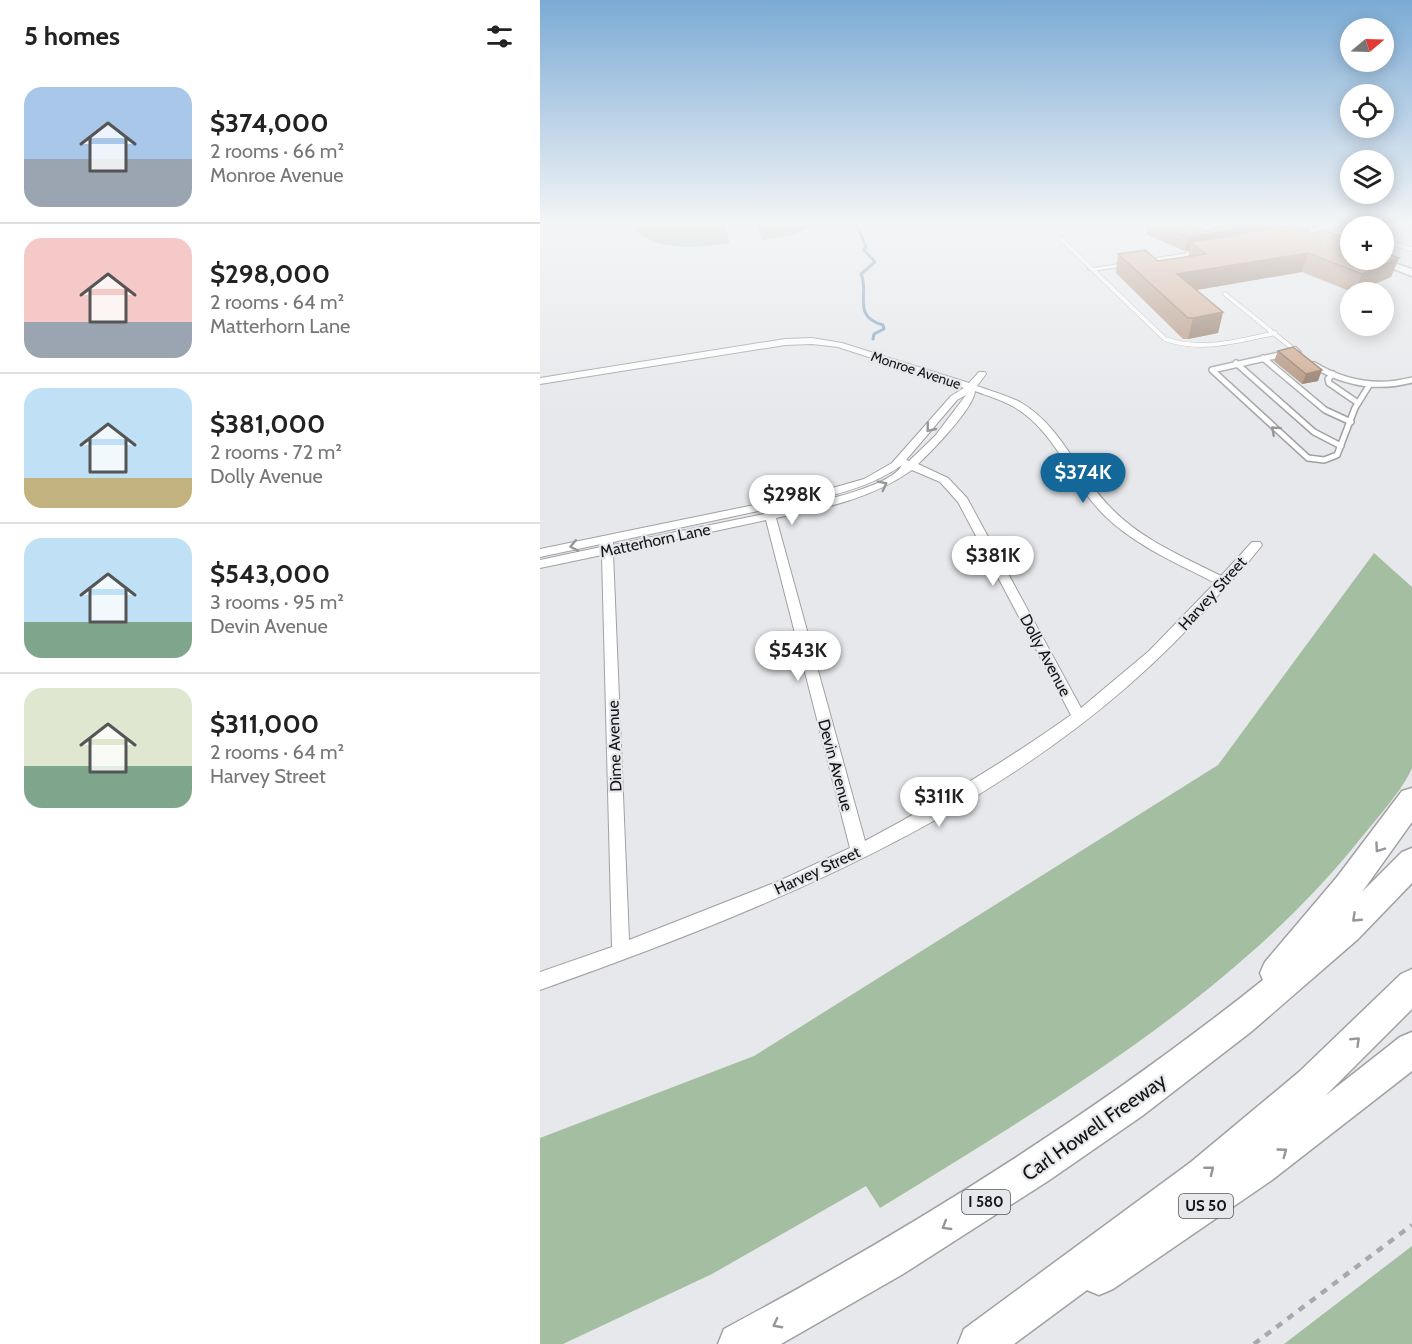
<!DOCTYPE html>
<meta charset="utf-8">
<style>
body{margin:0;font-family:Cabin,sans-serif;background:#f2f2f2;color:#222;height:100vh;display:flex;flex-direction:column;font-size:22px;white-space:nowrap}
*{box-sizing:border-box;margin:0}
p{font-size:20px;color:#767676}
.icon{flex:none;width:33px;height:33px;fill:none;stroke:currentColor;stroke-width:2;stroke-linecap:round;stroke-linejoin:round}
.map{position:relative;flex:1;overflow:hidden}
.sheet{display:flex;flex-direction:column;background:#fff;width:540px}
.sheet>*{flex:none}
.needle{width:39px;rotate:71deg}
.controls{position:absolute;left:800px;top:18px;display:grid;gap:12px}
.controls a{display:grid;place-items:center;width:54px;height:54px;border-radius:50%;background:#fff;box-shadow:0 3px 15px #0003;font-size:30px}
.price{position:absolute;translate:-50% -51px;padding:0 14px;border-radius:21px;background:#fff;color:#222;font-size:20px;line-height:39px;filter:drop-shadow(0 2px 3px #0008)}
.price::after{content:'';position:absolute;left:50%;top:36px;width:18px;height:14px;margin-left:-9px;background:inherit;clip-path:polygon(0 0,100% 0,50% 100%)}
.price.on{background:#136899;color:#fff}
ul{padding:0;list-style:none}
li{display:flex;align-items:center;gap:18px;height:150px;padding:0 24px}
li+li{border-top:2px solid #e0e0e0}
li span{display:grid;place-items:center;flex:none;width:168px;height:120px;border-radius:18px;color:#555}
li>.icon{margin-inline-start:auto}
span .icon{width:72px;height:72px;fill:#fffc;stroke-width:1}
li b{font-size:26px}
h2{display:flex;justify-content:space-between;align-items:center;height:72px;padding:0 24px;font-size:26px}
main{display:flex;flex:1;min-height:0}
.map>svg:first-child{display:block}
.green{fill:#a4bea1}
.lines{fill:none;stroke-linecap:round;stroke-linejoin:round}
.stream{stroke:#789db9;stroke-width:3}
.lane-far1-casing{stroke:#a1a1a4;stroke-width:5}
.lane-casing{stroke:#a1a1a4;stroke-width:8}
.street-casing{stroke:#a1a1a4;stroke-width:2}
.primary-casing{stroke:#a1a1a4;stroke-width:3}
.highway-casing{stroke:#a1a1a4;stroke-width:3}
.path{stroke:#a8a9ab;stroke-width:4.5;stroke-dasharray:7 7;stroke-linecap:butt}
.lane-far1{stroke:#fff;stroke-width:4}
.lane{stroke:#fff;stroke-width:5}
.street{fill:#fff;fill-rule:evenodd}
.primary{fill:#fff;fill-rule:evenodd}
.highway{fill:#fff;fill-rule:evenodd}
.wall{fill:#b1907a}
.shaded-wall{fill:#907663}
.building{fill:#cea88e;stroke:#907663;stroke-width:1.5}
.oneway{stroke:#969696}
.labels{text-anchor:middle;stroke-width:4.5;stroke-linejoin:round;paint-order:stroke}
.far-street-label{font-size:14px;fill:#151516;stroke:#e7e8eb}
.shield{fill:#e7e8eb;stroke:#545456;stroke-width:1.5}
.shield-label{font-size:15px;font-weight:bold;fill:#151516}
.street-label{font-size:16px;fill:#151516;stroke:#e7e8eb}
.near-street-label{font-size:20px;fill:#151516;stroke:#e7e8eb}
</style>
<main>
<section class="sheet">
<h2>5 homes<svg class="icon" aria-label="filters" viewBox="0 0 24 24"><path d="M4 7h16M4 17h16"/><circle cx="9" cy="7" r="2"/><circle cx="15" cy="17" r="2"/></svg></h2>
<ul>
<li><span style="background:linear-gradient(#a9c7e8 60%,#9aa5b1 0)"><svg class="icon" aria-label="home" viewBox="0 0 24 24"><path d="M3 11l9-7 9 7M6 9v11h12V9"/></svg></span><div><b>$374,000</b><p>2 rooms · 66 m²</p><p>Monroe Avenue</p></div></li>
<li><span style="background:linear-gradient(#f6c9c9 70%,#9aa5b1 0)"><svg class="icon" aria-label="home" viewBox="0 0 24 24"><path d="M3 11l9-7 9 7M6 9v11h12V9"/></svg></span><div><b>$298,000</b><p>2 rooms · 64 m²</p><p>Matterhorn Lane</p></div></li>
<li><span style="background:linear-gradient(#bfe0f5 75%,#c2b280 0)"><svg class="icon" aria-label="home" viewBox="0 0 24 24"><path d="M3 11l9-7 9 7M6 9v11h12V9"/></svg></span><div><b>$381,000</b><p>2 rooms · 72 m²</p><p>Dolly Avenue</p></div></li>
<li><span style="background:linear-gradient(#bfe0f5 70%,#7fa58c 0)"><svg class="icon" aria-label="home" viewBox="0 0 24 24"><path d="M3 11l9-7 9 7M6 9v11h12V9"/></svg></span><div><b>$543,000</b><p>3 rooms · 95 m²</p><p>Devin Avenue</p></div></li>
<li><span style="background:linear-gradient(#dfe7d0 65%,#7fa58c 0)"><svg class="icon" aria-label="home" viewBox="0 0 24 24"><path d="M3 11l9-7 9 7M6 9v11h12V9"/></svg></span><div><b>$311,000</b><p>2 rooms · 64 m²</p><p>Harvey Street</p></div></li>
</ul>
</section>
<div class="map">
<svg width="872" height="1344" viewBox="0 0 872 1344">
<rect width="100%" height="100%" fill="#e7e8eb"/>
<path class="green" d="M95 224H184L190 243C160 247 117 253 95 229Z
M217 224H280L252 235 222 240Z
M834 553 872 587C872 633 872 678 872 723 872 736 872 756 872 768 864 788 835 821 821 838 694 997 511 1102 340 1208L326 1186 172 1274 23 1344H0V1138L214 1056 678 765Z
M872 1246V1344H744Z"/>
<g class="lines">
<path class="stream" d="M316 224 326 246 324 250 335 262 321 274C330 293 311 316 343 325L344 329 334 334 333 339"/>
<g class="lane-far1-casing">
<path id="lane-far1" d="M780 228 789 224
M810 228 814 224
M521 239 625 339C662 352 698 341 735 333
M843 241 872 249
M685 294 757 352"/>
</g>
<g class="lane-casing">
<path id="lane" d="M755 350 758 353
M744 354 672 370 768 458 784 460 797 455 815 408 830 384
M723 358 785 410 811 422
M696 363 774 432 801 446
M774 365C804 383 838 389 872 380
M793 374 788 379 789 383 818 403"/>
</g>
<g class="street-casing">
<path id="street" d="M780 226 782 229 758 238 753 237Z
M666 250H669V254L552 271 548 269Z
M272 338 302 343 429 383 439 372H445L446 374 437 386C451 391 466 395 480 402 522 426 539 477 572 509 602 540 644 557 681 576L712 542H720L722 545C708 564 690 582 674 600 500 800 244 903 0 990V972L72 947 62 555 0 568V560L61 547V544L0 557V549L282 491 324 479 352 463 411 396 424 388 298 347 272 344 245 345 0 384V378L245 339ZM435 391C448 396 462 400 474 407 516 431 531 483 565 516 596 546 637 563 675 583L609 651 541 708 427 498 408 478 378 464C391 452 434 408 435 391ZM426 395 395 436 369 461 366 460 417 400ZM362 465C350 489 263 505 234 511L233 508C277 499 326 491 362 465ZM372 470 400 482 418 502 531 715C465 762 396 803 325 841L236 518C285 508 331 499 372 470ZM223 510 224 514 73 545V542ZM226 520 310 848 239 881 89 940 73 553Z"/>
</g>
<g class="primary-casing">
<path id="primary" d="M738 224H754L810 246V253Z
M843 259 872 269V276L830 260Z"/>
</g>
<g class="highway-casing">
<path id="highway" d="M872 788V822L822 892 862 852 872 848V883L818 939 712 1031 602 1116 508 1181 363 1274 241 1344H178L184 1329C373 1228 555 1114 723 980L720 973 725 962 797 877 862 791Z
M872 969V1009L785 1096 860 1037 872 1032V1071L732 1180 573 1289 559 1295 547 1290 474 1344H418L424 1329 651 1162 759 1072 861 974Z"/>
</g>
<path class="path" d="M714 1344 872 1225"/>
<use href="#lane-far1" class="lane-far1"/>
<use href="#lane" class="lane"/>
<use href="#street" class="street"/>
<use href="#primary" class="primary"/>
<use href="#highway" class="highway"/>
</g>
<path class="wall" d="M608 224H651L667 231 735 228 851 277 816 292H812L762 272 656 290 683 312 678 333 648 339H643L576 273 578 254 618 261 648 256 650 251H645L606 234Z
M738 351 778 381 762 384 734 361Z"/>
<path class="shaded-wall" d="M730 224H736L732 237 651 242 650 251H645L648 237Z
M768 253 762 272 633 294 637 274Z
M859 258 851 277 814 292 822 274Z
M683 312 678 333 648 339 653 318Z
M782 370 778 381 762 384 766 374Z"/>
<path class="building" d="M618 224H651L667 231 687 224H730L648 237Z
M753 225 775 234 784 230 810 240V260H843V252L859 258 822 274 768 253 637 274 683 312 653 318H648L578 254 605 250 618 261 666 254 651 242Z
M753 347 782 370 766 374 738 351Z"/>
<defs><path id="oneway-chevron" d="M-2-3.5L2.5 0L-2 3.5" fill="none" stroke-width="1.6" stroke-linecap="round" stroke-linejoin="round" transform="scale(1.5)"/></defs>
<g class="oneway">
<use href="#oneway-chevron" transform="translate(390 428) rotate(129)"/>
<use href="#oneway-chevron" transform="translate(735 430) rotate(-138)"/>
<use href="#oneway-chevron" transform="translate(343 485) rotate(-27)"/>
<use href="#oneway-chevron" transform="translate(34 546) rotate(168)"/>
<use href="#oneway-chevron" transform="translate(839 848) rotate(125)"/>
<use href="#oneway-chevron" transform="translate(816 918) rotate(137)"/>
<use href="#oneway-chevron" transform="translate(816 1041) rotate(-44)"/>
<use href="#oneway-chevron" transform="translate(743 1152) rotate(-36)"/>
<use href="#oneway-chevron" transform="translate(670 1170) rotate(-39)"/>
<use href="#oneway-chevron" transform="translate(406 1226) rotate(149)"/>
<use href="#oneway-chevron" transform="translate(237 1324) rotate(152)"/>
</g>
<linearGradient id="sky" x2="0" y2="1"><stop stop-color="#7babd5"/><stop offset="0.54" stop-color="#f4f5f6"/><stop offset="1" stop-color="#f4f5f6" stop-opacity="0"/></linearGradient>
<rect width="872" height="413" fill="url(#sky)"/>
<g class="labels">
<g class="far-street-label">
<text transform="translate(376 370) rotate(18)" y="5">Monroe Avenue</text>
</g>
<g class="shield">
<rect x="422" y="1190" width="48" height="24" rx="4.5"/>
<rect x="639" y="1194" width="54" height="24" rx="4.5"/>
</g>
<g class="shield-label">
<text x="446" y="1207">I 580</text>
<text x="666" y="1211">US 50</text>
</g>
<g class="street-label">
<text transform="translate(115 540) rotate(-12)" y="6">Matterhorn Lane</text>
<text transform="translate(672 593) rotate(-48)" y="6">Harvey Street</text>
<text transform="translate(506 655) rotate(62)" y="6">Dolly Avenue</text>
<text transform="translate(74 746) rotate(-92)" y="6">Dime Avenue</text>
<text transform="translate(296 765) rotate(75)" y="6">Devin Avenue</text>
<text transform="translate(277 870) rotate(-25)" y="6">Harvey Street</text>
</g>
<g class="near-street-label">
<text transform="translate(554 1127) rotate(-35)" y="7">Carl Howell Freeway</text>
</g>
</g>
</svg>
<div class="controls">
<a><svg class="needle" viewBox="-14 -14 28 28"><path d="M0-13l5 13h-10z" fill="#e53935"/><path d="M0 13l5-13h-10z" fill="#767676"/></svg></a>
<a><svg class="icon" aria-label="locate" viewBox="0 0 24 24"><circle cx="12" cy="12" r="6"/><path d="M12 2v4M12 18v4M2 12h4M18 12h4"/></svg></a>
<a><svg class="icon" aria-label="layers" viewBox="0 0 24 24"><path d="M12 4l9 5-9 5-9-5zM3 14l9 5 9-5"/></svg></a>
<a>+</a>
<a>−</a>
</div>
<b class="price on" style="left:543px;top:504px">$374K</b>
<b class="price" style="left:252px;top:526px">$298K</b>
<b class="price" style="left:453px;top:587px">$381K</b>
<b class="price" style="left:258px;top:682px">$543K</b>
<b class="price" style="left:399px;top:828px">$311K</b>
</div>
</main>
